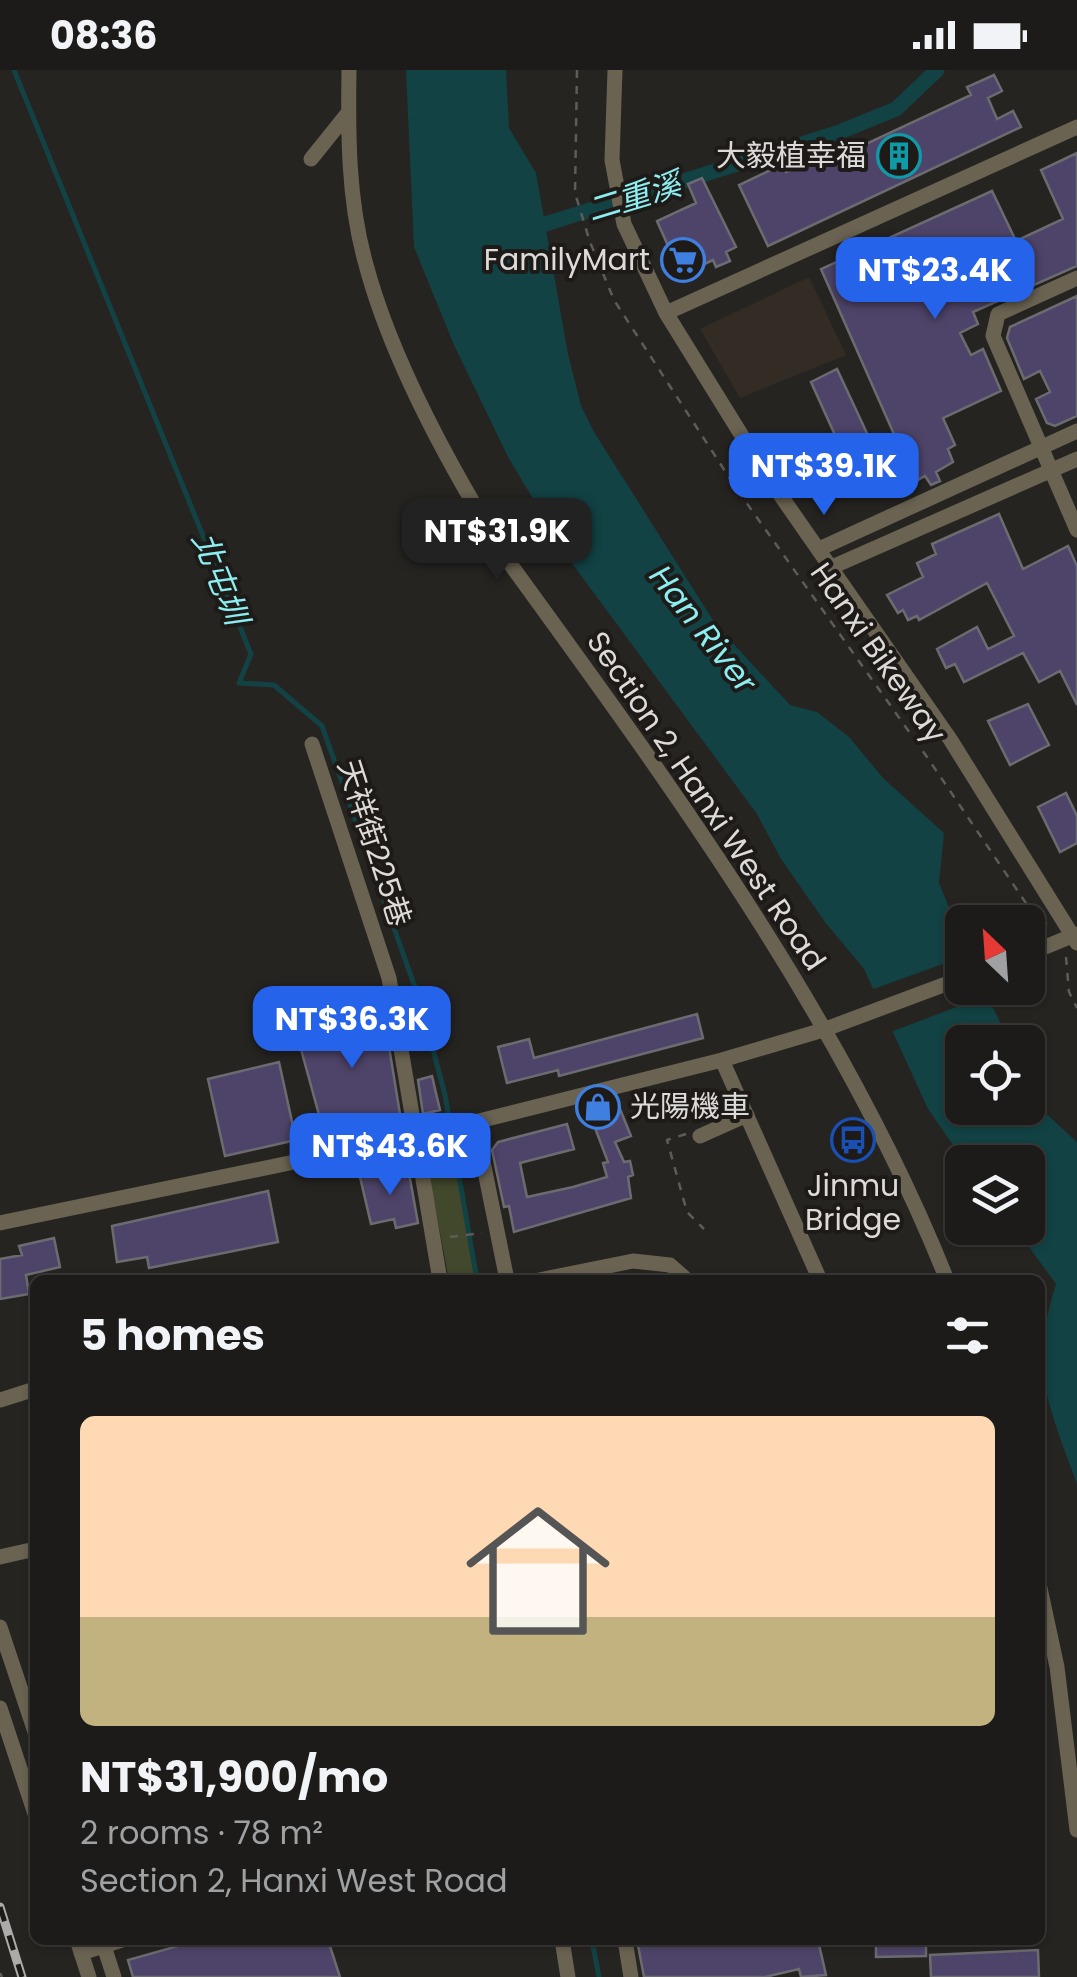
<!DOCTYPE html>
<meta charset="utf-8">
<style>
body{margin:0;font-family:Poppins,"Noto Sans TC",sans-serif;background:#252422;color:#f1f3f6;height:100vh;display:flex;flex-direction:column;font-size:38px;white-space:nowrap}
*{box-sizing:border-box;margin:0}
p{font-size:32px;color:#a0a1a2}
.icon{flex:none;width:55px;height:55px;fill:none;stroke:currentColor;stroke-width:2;stroke-linecap:round;stroke-linejoin:round}
.map{position:relative;flex:1;overflow:hidden}
.drawer{position:absolute;left:30px;top:1205px;width:1015px;height:670px;display:flex;flex-direction:column;background:#1c1b19;border-radius:15px;box-shadow:0 2px 8px #0004,0 0 0 2px #3a3938}
.drawer>*{flex:none}
.needle{width:65px;rotate:335deg}
.controls{position:absolute;left:945px;top:835px;display:grid;gap:20px}
.controls a{display:grid;place-items:center;width:100px;height:100px;border-radius:15px;background:#1c1b19;box-shadow:0 2px 8px #0004,0 0 0 2px #3a3938;font-size:50px}
.price{position:absolute;translate:-50% -85px;padding:0 22px;border-radius:20px;background:#2563eb;color:#fff;font-size:32px;line-height:65px;filter:drop-shadow(0 2px 5px #0008)}
.price::after{content:'';position:absolute;left:50%;top:60px;width:30px;height:22px;margin-left:-15px;background:inherit;clip-path:polygon(0 0,100% 0,50% 100%)}
.price.on{background:#222;color:#fff}
ul{padding:0;list-style:none}
li{display:grid;align-content:center;gap:20px;height:530px;padding:0 50px}
li span{display:grid;place-items:center;height:310px;border-radius:15px;color:#555}
li>.icon{margin-inline-start:auto}
span .icon{width:180px;height:180px;fill:#fffc;stroke-width:1}
li b{font-size:42px}
h2{display:flex;justify-content:space-between;align-items:center;height:120px;padding:0 50px;font-size:42px}
.status{display:flex;justify-content:space-between;align-items:center;height:70px;padding:0 50px;background:#1c1b19;direction:ltr}
.status svg{height:28px;fill:currentColor}
.map>svg:first-child{display:block}
.built{fill:#332c24}
.green{fill:#41482c}
.water{fill:#124244}
.pier{fill:#262421}
.lines{fill:none;stroke-linecap:round;stroke-linejoin:round}
.stream{stroke:#124244;stroke-width:5}
.canal{stroke:#124244;stroke-width:15}
.building{fill:#4e4469;stroke:#6c6b70;stroke-width:2.5}
.path{stroke:#5e5c59;stroke-width:2.5;stroke-dasharray:8 8;stroke-linecap:butt}
.minor{stroke:#6a6352;stroke-width:15}
.rail-casing{stroke:#adaba9;stroke-width:9}
.rail{stroke:#1d1a17;stroke-width:5;stroke-dasharray:15;stroke-linecap:butt}
.labels{text-anchor:middle;stroke-width:8;stroke-linejoin:round;paint-order:stroke}
.poi-label{font-size:30px;fill:#dddbd9;stroke:#1d1a17;text-anchor:end}
.street-label{font-size:30px;fill:#dddbd9;stroke:#1d1a17}
.water-label{font-size:32px;font-style:italic;fill:#8ceef1;stroke:#1d1a17}
</style>
<div class="status"><b>08:36</b><svg viewBox="0 0 49 12"><path d="M0 12V9h3v3zM5 12V6h3v6zM10 12V3h3v9zM15 12V0h3v12zM26 1h20v11H26zM47 4h2v5h-2z"/></svg></div>
<div class="map">
<svg width="1077" height="1907" viewBox="0 0 1077 1907">
<rect width="100%" height="100%" fill="#262421"/>
<path class="built" d="M809 207 846 285 740 328 700 259Z"/>
<path class="green" d="M451 1076 480 1210H449L425 1085Z"/>
<path class="water" d="M406 0H506L509 58 536 103 568 284 581 336 594 362 716 555 790 635 817 642 849 667 883 708 944 763 939 813 962 869V918H983L1010 972H962V1038H1028V1022L1029 1028 1077 1072V1414C1048 1334 1029 1299 1056 1214L1015 1158H1028V1092H965L928 1039 864 899 825 852 781 789 757 744 571 492 508 387 454 275 414 177Z"/>
<path class="pier" d="M962 887V918H988L991 924 888 963 868 921Z"/>
<g class="lines">
<path class="stream" d="M14 0 251 584 239 613 274 615 322 656 421 934 445 1025 477 1210
M592 1870 599 1907"/>
<path class="canal" d="M526 160 837 63 896 39 937 0"/>
</g>
<path class="building" d="M994 5 1002 21 988 28 997 49 1013 41 1021 57 768 176 739 115 783 94 786 102 828 83 832 90 971 25 967 17Z
M1077 83V196L973 242 978 254 960 263 971 285 983 279 1001 321 943 348 955 375 948 379 953 392 936 402 940 411 931 415 925 406 907 416 899 400 859 418 811 312 837 299 879 389 901 380 821 199 992 121 1016 171 1063 149 1041 100Z
M702 108 736 177 726 182 730 191 716 197 713 190 681 205 657 151 696 133 688 114Z
M1077 226V346L1055 356 1047 353 1036 329 1050 322 1040 301 1024 309 1007 268 1010 257Z
M999 444 1023 499 1068 476 1077 496V635L1060 601 1039 612 1023 583 964 612 955 594 946 598 937 579 977 557 988 579 1014 566 987 513 919 550 917 546 908 550 903 540 898 543 887 525 923 507 917 493 936 484 932 474Z
M1028 634 1049 675 1010 695 988 651Z
M1066 723 1077 746V773L1060 782 1038 737Z
M382 934 400 1044 324 1063 299 972 333 963 330 948Z
M697 944 703 968 559 1006 558 1000 507 1013 498 977 529 969 534 988Z
M279 992 296 1070 225 1086 208 1009Z
M432 1006 440 1040 423 1044 418 1010Z
M620 1039 631 1066 615 1072 624 1092 630 1091 633 1105 628 1107 631 1128 514 1162 509 1136 504 1137 492 1080 498 1072 567 1054 574 1079 520 1093 527 1127 573 1117 607 1107 603 1093 608 1092 592 1050Z
M402 1098 409 1103 418 1153 396 1158 394 1149 371 1154 360 1107Z
M268 1121 278 1172 149 1198 147 1187 117 1192 112 1156Z
M54 1168 60 1197 26 1205 29 1224 0 1229V1189L22 1185 19 1176Z
M199 1870H328L340 1907H133L128 1890Z
M637 1870H661V1874L684 1870H818L826 1905 801 1907 799 1899 765 1907H644Z
M876 1870H926V1886L876 1887Z
M1038 1880 1039 1907H931L930 1885Z"/>
<g class="lines">
<path class="path" d="M577 0 575 123 590 172 614 230 736 418 927 687 1034 845 1047 854
M1066 887 1069 922 1077 938
M686 1064 667 1070 687 1142 704 1159
M450 1167 482 1163
M0 1903 2 1907"/>
<path class="minor" d="M349 0C348 64 348 129 365 191 391 291 456 408 511 495 673 718 845 953 947 1210
M615 0 612 90 624 154 666 243 765 403 950 669 1077 873
M311 89 348 43
M1077 208 998 244 993 266 1077 460
M666 243 1077 57
M819 479 1077 361
M832 497 1077 389
M312 674 389 908 440 1210
M1028 884 1077 864
M722 990 820 1210
M475 1052 507 1210
M700 1066 747 1045
M0 1153 415 1067 722 990 823 960 962 908
M539 1210 633 1191 670 1195 687 1210
M0 1330 35 1319
M0 1487 35 1479
M1040 1518 1057 1597 1077 1760
M0 1557 35 1662
M0 1638 35 1744
M77 1870 89 1907
M102 1870 114 1907
M562 1870 568 1907
M625 1870 631 1907
M81 1883 122 1870"/>
<g class="rail-casing">
<path id="rail" d="M0 1837 22 1907"/>
</g>
<use href="#rail" class="rail"/>
</g>
<defs>
<g id="building-ring" transform="scale(2.25)"><circle r="9.5" fill="#1d1a17" stroke="#0f9aa8" stroke-width="1.5"/><path d="M-4-6H4V6H1V3H-1V6H-4ZM-2.5-4.3h1.7v1.8h-1.7ZM.8-4.3h1.7v1.8H.8ZM-2.5-1h1.7V.8h-1.7ZM.8-1h1.7V.8H.8Z" fill="#0f9aa8"/></g>
<g id="supermarket-ring" transform="scale(2.25)"><circle r="9.5" fill="#1d1a17" stroke="#3f7fe0" stroke-width="1.5"/><path d="M-6-5.5h2.5l.6 2H6L4.5 2H-2.5L-4.4-4H-6ZM-1.5 3.2a1.3 1.3 0 1 0 .1 0ZM3 3.2a1.3 1.3 0 1 0 .1 0Z" fill="#3f7fe0"/></g>
<g id="shop-ring" transform="scale(2.25)"><circle r="9.5" fill="#1d1a17" stroke="#3f7fe0" stroke-width="1.5"/><path d="M-5-2.5h2.3a2.7 3.5 0 0 1 5.4 0H5L5.5 6h-11ZM-1.5-2.5h3a1.5 2.3 0 0 0-3 0Z" fill="#3f7fe0"/></g>
<g id="bus-ring" transform="scale(2.25)"><circle r="9.5" fill="#1d1a17" stroke="#1a4fb4" stroke-width="1.5"/><path d="M-5-6H5V4H4V6H2V4H-2V6H-4V4H-5ZM-3.5-4V0h7V-4ZM-3.5 1.2v1.5H-2V1.2ZM2 1.2v1.5H3.5V1.2Z" fill="#1a4fb4"/></g>
</defs>
<g fill-rule="evenodd">
<use href="#building-ring" x="899" y="86"/>
<use href="#supermarket-ring" x="683" y="190"/>
<use href="#shop-ring" x="598" y="1037"/>
<use href="#bus-ring" x="853" y="1070"/>
</g>
<g class="labels">
<g class="poi-label">
<text x="866" y="96">大毅植幸福</text>
<text x="650" y="200">FamilyMart</text>
<text x="630" y="1047" text-anchor="start">光陽機車</text>
<text x="853" y="1126" text-anchor="middle">Jinmu<tspan x="853" dy="34">Bridge</tspan></text>
</g>
<g class="street-label">
<text transform="translate(878 583) rotate(55)" y="10">Hanxi Bikeway</text>
<text transform="translate(706 731) rotate(56)" y="10">Section 2, Hanxi West Road</text>
<text transform="translate(374 773) rotate(72)" y="10">天祥街225巷</text>
</g>
<g class="water-label">
<text transform="translate(634 127) rotate(-17)" y="11">二重溪</text>
<text transform="translate(220 508) rotate(68)" y="11">北屯圳</text>
<text transform="translate(703 559) rotate(52)" y="11">Han River</text>
</g>
</g>
</svg>
<div class="controls">
<a><svg class="needle" viewBox="-14 -14 28 28"><path d="M0-13l5 13h-10z" fill="#e53935"/><path d="M0 13l5-13h-10z" fill="#a0a1a2"/></svg></a>
<a><svg class="icon" aria-label="locate" viewBox="0 0 24 24"><circle cx="12" cy="12" r="6"/><path d="M12 2v4M12 18v4M2 12h4M18 12h4"/></svg></a>
<a><svg class="icon" aria-label="layers" viewBox="0 0 24 24"><path d="M12 4l9 5-9 5-9-5zM3 14l9 5 9-5"/></svg></a>
</div>
<b class="price" style="left:935px;top:252px">NT$23.4K</b>
<b class="price" style="left:824px;top:448px">NT$39.1K</b>
<b class="price on" style="left:497px;top:513px">NT$31.9K</b>
<b class="price" style="left:352px;top:1001px">NT$36.3K</b>
<b class="price" style="left:390px;top:1128px">NT$43.6K</b>
<section class="drawer">
<h2>5 homes<svg class="icon" aria-label="filters" viewBox="0 0 24 24"><path d="M4 7h16M4 17h16"/><circle cx="9" cy="7" r="2"/><circle cx="15" cy="17" r="2"/></svg></h2>
<ul>
<li><span style="background:linear-gradient(#ffd9b3 65%,#c2b280 0)"><svg class="icon" aria-label="home" viewBox="0 0 24 24"><path d="M3 11l9-7 9 7M6 9v11h12V9"/></svg></span><div><b>NT$31,900/mo</b><p>2 rooms · 78 m²</p><p>Section 2, Hanxi West Road</p></div></li>
</ul>
</section>
</div>
